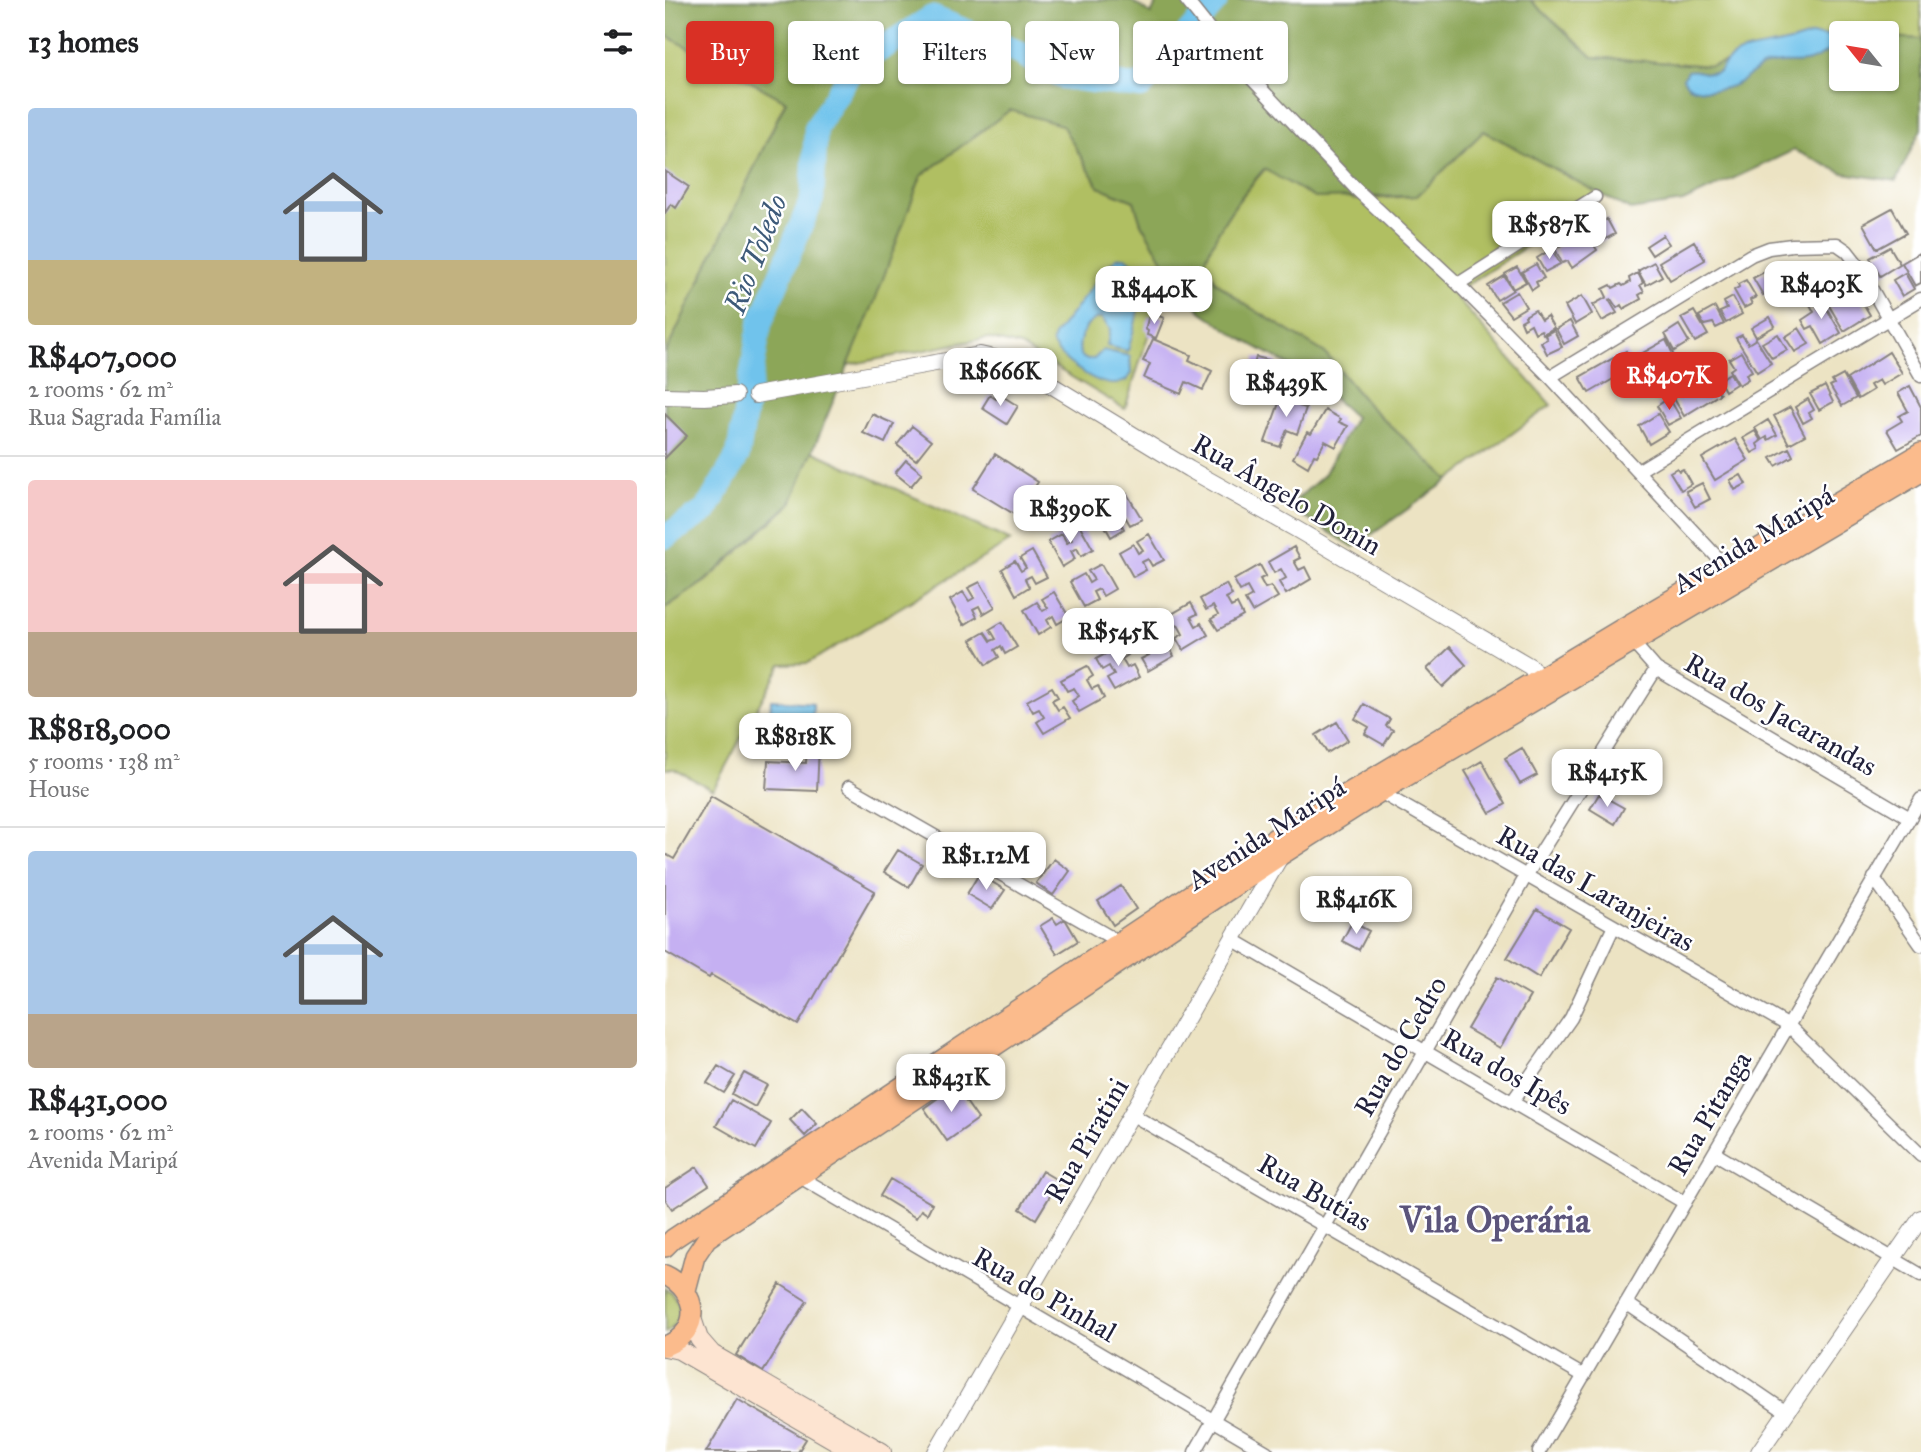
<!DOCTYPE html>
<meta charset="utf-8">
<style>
body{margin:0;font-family:"IM FELL Great Primer",serif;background:#f2f2f2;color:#202124;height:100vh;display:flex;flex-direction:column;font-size:26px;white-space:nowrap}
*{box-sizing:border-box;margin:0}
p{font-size:23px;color:#757577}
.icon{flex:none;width:38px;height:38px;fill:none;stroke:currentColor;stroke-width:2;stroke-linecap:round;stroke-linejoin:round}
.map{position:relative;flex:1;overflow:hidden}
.details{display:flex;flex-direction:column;background:#fff;width:665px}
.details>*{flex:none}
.guide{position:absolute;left:21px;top:21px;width:665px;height:63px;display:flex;gap:14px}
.needle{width:46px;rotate:300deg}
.tools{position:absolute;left:1164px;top:21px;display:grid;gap:14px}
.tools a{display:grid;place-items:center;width:70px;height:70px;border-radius:7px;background:#fff;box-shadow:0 2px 5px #0004;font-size:35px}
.price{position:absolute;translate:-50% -60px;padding:0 16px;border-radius:14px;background:#fff;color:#222;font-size:23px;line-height:46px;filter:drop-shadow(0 2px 4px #0008)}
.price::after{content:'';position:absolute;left:50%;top:42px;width:21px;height:16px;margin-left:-10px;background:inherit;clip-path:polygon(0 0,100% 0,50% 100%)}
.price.selected{background:#d93025;color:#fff}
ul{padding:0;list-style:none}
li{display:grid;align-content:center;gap:14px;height:371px;padding:0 28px}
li+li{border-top:2px solid #e0e0e0}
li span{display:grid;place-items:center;height:217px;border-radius:7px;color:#555}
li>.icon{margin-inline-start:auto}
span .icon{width:126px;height:126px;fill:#fffc;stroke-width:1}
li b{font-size:30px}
h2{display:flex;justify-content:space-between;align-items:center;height:84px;padding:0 28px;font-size:30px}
.chip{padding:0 24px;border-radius:7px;background:#fff;box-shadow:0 2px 5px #0004;font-size:24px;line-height:63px}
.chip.selected{background:#d93025;color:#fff}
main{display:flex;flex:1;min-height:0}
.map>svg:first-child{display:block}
.green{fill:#b0bf62;stroke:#69704e;stroke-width:2}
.forest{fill:#8ca658;stroke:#57644a;stroke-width:2}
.water{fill:#70c3ec;stroke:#497294;stroke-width:2}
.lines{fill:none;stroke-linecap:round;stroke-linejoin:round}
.river{stroke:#70c3ec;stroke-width:24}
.building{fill:#c5b0f2}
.minor-casing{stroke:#87827f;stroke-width:15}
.tertiary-casing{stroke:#87827f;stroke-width:18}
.secondary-casing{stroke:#87827f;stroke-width:20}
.primary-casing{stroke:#87827f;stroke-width:22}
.minor{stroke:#fff;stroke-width:12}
.tertiary{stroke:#fff;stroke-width:16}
.secondary{stroke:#fde4d1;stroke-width:18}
.primary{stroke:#fbbb8c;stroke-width:19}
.labels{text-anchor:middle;stroke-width:5;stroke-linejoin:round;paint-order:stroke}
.street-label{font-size:28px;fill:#22223b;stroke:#fff}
.water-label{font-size:30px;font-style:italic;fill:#3d5a79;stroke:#fff}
.district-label{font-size:35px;font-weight:bold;fill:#5b547b;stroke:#fff}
</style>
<main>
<section class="details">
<h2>13 homes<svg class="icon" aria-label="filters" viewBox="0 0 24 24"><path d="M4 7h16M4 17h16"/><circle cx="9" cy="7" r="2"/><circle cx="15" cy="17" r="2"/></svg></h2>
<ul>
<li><span style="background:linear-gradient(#a9c7e8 70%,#c2b280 0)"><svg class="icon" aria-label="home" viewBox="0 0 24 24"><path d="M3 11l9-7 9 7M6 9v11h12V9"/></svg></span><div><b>R$407,000</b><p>2 rooms · 62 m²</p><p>Rua Sagrada Família</p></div></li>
<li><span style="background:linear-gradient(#f6c9c9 70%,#b9a48a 0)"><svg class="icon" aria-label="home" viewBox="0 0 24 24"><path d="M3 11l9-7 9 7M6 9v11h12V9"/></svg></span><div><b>R$818,000</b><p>5 rooms · 138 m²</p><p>House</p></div></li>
<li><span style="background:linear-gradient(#a9c7e8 75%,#b9a48a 0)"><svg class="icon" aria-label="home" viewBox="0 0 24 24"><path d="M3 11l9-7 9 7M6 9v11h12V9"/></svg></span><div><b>R$431,000</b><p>2 rooms · 62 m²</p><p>Avenida Maripá</p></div></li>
</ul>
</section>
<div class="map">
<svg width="1256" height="1452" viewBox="0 0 1256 1452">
<rect width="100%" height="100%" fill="#fff"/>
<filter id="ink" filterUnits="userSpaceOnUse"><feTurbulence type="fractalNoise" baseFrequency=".0143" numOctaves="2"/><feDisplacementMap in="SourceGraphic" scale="14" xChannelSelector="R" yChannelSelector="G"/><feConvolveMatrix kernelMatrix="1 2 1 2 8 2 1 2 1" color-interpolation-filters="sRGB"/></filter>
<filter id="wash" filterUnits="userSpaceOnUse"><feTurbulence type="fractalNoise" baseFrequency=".00686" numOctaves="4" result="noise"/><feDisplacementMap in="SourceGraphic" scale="28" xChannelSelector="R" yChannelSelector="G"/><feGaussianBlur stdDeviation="1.57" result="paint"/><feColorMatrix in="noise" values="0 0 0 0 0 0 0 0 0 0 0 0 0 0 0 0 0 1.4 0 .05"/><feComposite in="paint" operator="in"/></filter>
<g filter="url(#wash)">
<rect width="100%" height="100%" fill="#ece3c3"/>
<path class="green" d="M865 0H1256V39L1222 37V33H1173L1046 66 928 57Z
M0 35 121 100 0 356Z
M345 110 397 125 434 187 469 201 476 223 504 270 460 409 355 346 322 338 183 365 256 176Z
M819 131 939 196 788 294 886 405 784 480 703 405 660 353 578 303 551 281 540 261C558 213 586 185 620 147L689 200 752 196Z
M147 451 346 541 143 663 116 664 48 790 9 769H0V608L41 581 126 504Z
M0 1288C19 1298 19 1322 0 1333Z"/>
<path class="forest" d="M0 0H465L486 14 493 0H865L928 57 1046 66 1176 33V79H1222V37L1256 39V129L1231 181 1178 173 1129 150 1018 202 965 210 819 131 752 196 650 198 599 169C573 200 555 222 540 261L550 281 578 303 660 353 703 405 784 480 689 547 623 507 659 475 690 417 642 375 575 338 537 312 513 286 476 223 469 201 434 187 397 125 345 110 256 176 209 303 126 503 40 581 0 608V354L121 101 0 35Z"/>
<path class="water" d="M1148 35 1163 36 1170 41 1169 46C1138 73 1129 57 1098 66 1092 68 1090 71 1085 75 1072 86 1057 91 1040 90 1029 89 1023 88 1018 78L1022 71C1033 68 1041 77 1054 72 1068 47 1091 50 1116 44 1127 42 1138 38 1148 35Z
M460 257C489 272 469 326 463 351L442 346 445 329 436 317C420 321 412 339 415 355L420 359H429L438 350 465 356 466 373 461 381C457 382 453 384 450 384 431 385 393 359 387 342L389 336 446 263 452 258Z
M106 700 148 703 147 724 105 722Z"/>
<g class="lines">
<path class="river" d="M0 537 41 510 73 455 95 324 147 199 151 128 189 66 267 17 351 51 397 77 476 87 552 0"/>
</g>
<g id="blocks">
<path class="building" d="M0 171 24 187 11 208 6 204 0 213Z
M1227 208 1241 233 1212 249 1198 224Z
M942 219 950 234 935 242 928 227Z
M920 231 932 250 907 268 903 261 897 263 890 249Z
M998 235 1004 244 987 255 981 246Z
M1029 241 1040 260 1005 280 994 262Z
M1225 247 1235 264 1215 276 1205 258Z
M887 249 895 264 880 272 872 258Z
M1254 253 1256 257V283L1250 286 1237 263Z
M989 262 997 276 981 285 973 271Z
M871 264 879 278 871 282 873 286 867 290 857 272Z
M852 267 861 282 848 289 840 274Z
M1179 271 1205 315 1179 331 1153 287Z
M1099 272 1109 288 1098 295 1088 278Z
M973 273 978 283 975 285 979 292 974 295 976 299 958 309 956 305 952 308 946 299 944 300 952 313 937 321 928 305 942 297 938 289 946 285 948 288 956 284 958 286 965 282 964 278Z
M1240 273 1249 289 1237 296 1228 280Z
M839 276 848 290 832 300 823 286Z
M1081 280 1091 297 1085 300 1087 304 1079 308 1069 290 1074 287 1073 284Z
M852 292 861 307 846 316 835 302Z
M1154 295 1176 333 1158 344 1148 326 1142 329 1137 320 1149 312 1143 301Z
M917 296 927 314 910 324 900 306Z
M1068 297 1077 314 1061 323 1055 312 1062 309 1059 302Z
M1050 307 1059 324 1051 328 1048 323 1039 325 1034 316Z
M870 310 876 320 882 316 889 328 878 334 876 330 870 333 866 324 859 328 856 321 861 318 860 316Z
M1029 311 1043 335 1030 342 1016 318Z
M489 314 499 318 491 338 482 335 483 331 480 329 484 316 488 318Z
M1105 317 1110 326 1091 337 1086 328Z
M905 321 913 336 899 344 891 329Z
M1014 325 1024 342 1009 351 1000 334Z
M1134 328 1144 344 1130 352 1120 337Z
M889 330 897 347 882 354 876 342 882 339 880 335Z
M1113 334 1122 350 1107 358 1097 343Z
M1077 335 1083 344 1091 339 1106 363 1092 372 1071 338Z
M488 339 526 355 524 360 547 371 538 390 521 382 516 394 479 378 485 364 478 361Z
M1001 340 1008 354 973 374 969 367 924 393 915 377 961 351 965 360Z
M1076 352 1087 371 1081 374 1083 379 1074 385 1065 370 1069 367 1064 359Z
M1224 352 1237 373 1217 385 1214 380 1205 385 1208 390 1193 399 1182 379Z
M591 357 612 362 607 382 586 377Z
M1065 373 1071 384 1060 391 1054 380Z
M1043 374 1055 394 1019 416 1007 395Z
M1178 375 1191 398 1177 406 1165 386 1169 384 1167 381Z
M1160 386 1168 402 1154 410 1145 394Z
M1245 386 1256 407V436L1233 449 1222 430 1237 421 1234 416 1243 411 1233 393Z
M618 392 637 399 634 406 641 408 632 434 622 430 615 447 600 442Z
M334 394 353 406 342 424 317 408 325 395 331 399Z
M1004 398 1016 418 1003 425 992 406Z
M1143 399 1149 410 1144 413 1147 418 1138 423 1130 407Z
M1125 407 1140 435 1124 444 1109 416Z
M660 410 676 419 674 422 683 426 671 447 660 441 652 456 649 455 643 467 628 458 642 432 646 434Z
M0 414 22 436 0 458Z
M207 414 229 424 220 443 198 433Z
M993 414 1004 432 984 444 974 426Z
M1103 420 1112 435 1103 440 1102 437 1097 440 1090 428Z
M247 426 266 441 251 460 232 445Z
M1090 431 1096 441 1092 444 1094 449 1087 453 1078 438Z
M1070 439 1083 460 1050 480 1037 458Z
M1124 448 1128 456 1111 466 1106 458Z
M330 454 373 482 352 516 308 489Z
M241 460 257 473 246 486 230 473Z
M1012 468 1014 471 1018 469 1026 484 1016 490 1005 472Z
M1076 475 1081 484 1070 490 1065 480Z
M1037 483 1045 499 1030 507 1021 491Z
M462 494 477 519 465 525 461 518 455 521 459 529 446 537 432 512 446 503 451 513 456 510 450 500Z
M414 524 428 549 416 556 412 548 406 551 410 559 397 567 383 542 397 534 402 543 407 540 402 531Z
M484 534 499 560 487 566 483 559 477 562 481 570 468 577 454 552 468 544 473 553 478 550 472 541Z
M629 547 635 558 629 561 634 570 640 567 646 579 621 594 614 582 621 578 616 569 609 573 603 562Z
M367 551 382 577 370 583 366 576 360 579 364 587 351 595 337 569 350 561 356 571 361 568 355 558Z
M436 564 450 589 438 596 434 589 428 592 432 600 419 607 405 582 419 574 424 583 429 580 423 571Z
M595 565 601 576 595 579 600 588 606 586 613 597 587 612 580 600 587 596 582 587 575 591 569 580Z
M315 582 330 607 318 614 314 606 308 609 312 617 299 625 285 600 298 592 304 601 309 598 303 588Z
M561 584 567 595 561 598 566 607 572 604 578 616 553 630 546 619 553 615 548 606 541 610 535 599Z
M389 592 404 617 392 624 388 616 382 620 386 627 373 635 359 610 372 602 378 611 383 608 377 599Z
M526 603 532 614 526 617 531 626 536 623 543 635 518 650 511 638 518 634 513 625 506 629 500 618Z
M337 622 352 647 340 654 336 646 330 650 334 657 321 665 306 640 320 632 326 641 331 639 325 629Z
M491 624 497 635 492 638 497 647 502 644 509 656 483 671 476 659 484 655 478 646 472 650 466 639Z
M457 645 463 655 457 659 462 668 468 665 474 677 449 691 442 679 449 675 444 666 437 670 431 659Z
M785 647 801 665 778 687 762 669Z
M422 666 428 676 422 680 427 689 433 686 439 698 414 712 407 701 414 696 409 688 402 691 396 680Z
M387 687 393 697 387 700 393 710 398 707 405 718 379 733 372 722 379 717 374 709 368 712 362 701Z
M699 704 725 719 721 726 728 730 719 745 700 734 704 727 690 719Z
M672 722 683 740 662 753 651 735Z
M142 746H154L152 791 101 789 103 761 141 763Z
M857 748 872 775 855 784 840 758Z
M817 761 841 804 825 813 800 771Z
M934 794 959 808 950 824 925 809Z
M46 796 210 891 133 1025 46 975 44 978 0 952V854L9 859Z
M233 850 257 864 244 887 219 872Z
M389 859 405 871 388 895 371 883Z
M314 874 340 890 327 909 302 894Z
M456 886 471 909 448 925 433 901Z
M872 909 904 928 874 978 842 958Z
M388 918 392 924 400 919 413 941 392 954 375 926Z
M687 922 704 931 694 950 677 941Z
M832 977 865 996 835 1048 802 1029Z
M53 1066 70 1076 59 1093 42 1083Z
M79 1073 102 1085 90 1107 67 1094Z
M290 1086 313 1119 282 1141 259 1108Z
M66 1100 106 1123 91 1149 51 1126Z
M137 1108 152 1124 140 1136 125 1120Z
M32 1167 44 1185 7 1209 0 1199V1188Z
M377 1171 394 1181 371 1219 355 1209Z
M225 1179 267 1204 262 1214 256 1210 251 1218 215 1196Z
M115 1284 142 1301 98 1372 71 1355Z
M72 1399 141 1439 133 1452H41Z"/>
</g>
</g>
<g filter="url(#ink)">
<use href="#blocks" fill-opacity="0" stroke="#87827f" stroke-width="2"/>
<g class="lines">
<g class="minor-casing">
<path id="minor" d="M521 0 569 60 691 189 793 284 885 377 1066 572
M793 284 930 197
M885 377 1086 255 1104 248 1127 245 1172 244 1182 251 1193 265 1256 376
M973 471 1256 299
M964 638 991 669 1245 818
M184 787 454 942
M713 788 715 792 1124 1026 1256 1155
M1209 878 1256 945
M567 939 1020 1203
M847 1102 906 1018 949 926
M466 1114 919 1376
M1049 1153 1256 1275
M133 1173 135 1177 602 1452
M961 1303 1121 1412
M530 1452 861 876 991 669
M874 1452 1256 799"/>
</g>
<g class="tertiary-casing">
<path id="tertiary" d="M91 395 315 355 350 363 524 469 631 529 866 667 873 679
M0 396 39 397 70 395
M271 1452 615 857
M1094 1452 1256 1218"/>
</g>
<g class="secondary-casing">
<path id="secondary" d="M27 1318 34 1339 47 1354 217 1452
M0 1347 14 1350 190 1452"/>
</g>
<g class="primary-casing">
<path id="primary" d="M0 1247 8 1239 625 828 958 628 1256 453
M0 1275C34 1291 38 1332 0 1346
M21 1290 30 1256 42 1238 616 855 715 792 1256 472"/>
</g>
<use href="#minor" class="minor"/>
<use href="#tertiary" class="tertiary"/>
<use href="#secondary" class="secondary"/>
<use href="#primary" class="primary"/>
</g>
</g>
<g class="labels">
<g class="street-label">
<text transform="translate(622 494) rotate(30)" y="10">Rua Ângelo Donin</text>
<text transform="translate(1088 539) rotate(-31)" y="10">Avenida Maripá</text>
<text transform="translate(1116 714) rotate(30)" y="10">Rua dos Jacarandas</text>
<text transform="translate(601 833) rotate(-33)" y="10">Avenida Maripá</text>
<text transform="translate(931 888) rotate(30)" y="10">Rua das Laranjeiras</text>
<text transform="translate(735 1046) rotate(-60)" y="10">Rua do Cedro</text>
<text transform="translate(842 1071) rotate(30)" y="10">Rua dos Ipês</text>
<text transform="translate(1044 1113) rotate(-60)" y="10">Rua Pitanga</text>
<text transform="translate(421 1140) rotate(-60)" y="10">Rua Piratini</text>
<text transform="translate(650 1192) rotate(30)" y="10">Rua Butias</text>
<text transform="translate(380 1294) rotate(30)" y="10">Rua do Pinhal</text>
</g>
<g class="water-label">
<text transform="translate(91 254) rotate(-69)" y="10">Rio Toledo</text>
</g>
<g class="district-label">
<text x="830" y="1232">Vila Operária</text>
</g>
</g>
</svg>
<div class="tools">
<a><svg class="needle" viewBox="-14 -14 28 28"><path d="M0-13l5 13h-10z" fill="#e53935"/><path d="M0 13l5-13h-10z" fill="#757577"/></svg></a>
</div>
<b class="price" style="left:884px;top:261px">R$587K</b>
<b class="price" style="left:1156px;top:321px">R$403K</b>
<b class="price" style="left:489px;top:326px">R$440K</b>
<b class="price" style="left:335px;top:408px">R$666K</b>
<b class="price selected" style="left:1004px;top:412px">R$407K</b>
<b class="price" style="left:621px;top:419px">R$439K</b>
<b class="price" style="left:405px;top:545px">R$390K</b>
<b class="price" style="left:453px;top:668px">R$545K</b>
<b class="price" style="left:130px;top:773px">R$818K</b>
<b class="price" style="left:942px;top:809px">R$415K</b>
<b class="price" style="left:321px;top:892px">R$1.12M</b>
<b class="price" style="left:691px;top:936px">R$416K</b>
<b class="price" style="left:286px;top:1114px">R$431K</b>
<div class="guide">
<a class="chip selected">Buy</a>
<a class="chip">Rent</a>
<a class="chip">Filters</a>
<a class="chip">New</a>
<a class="chip">Apartment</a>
</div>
</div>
</main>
